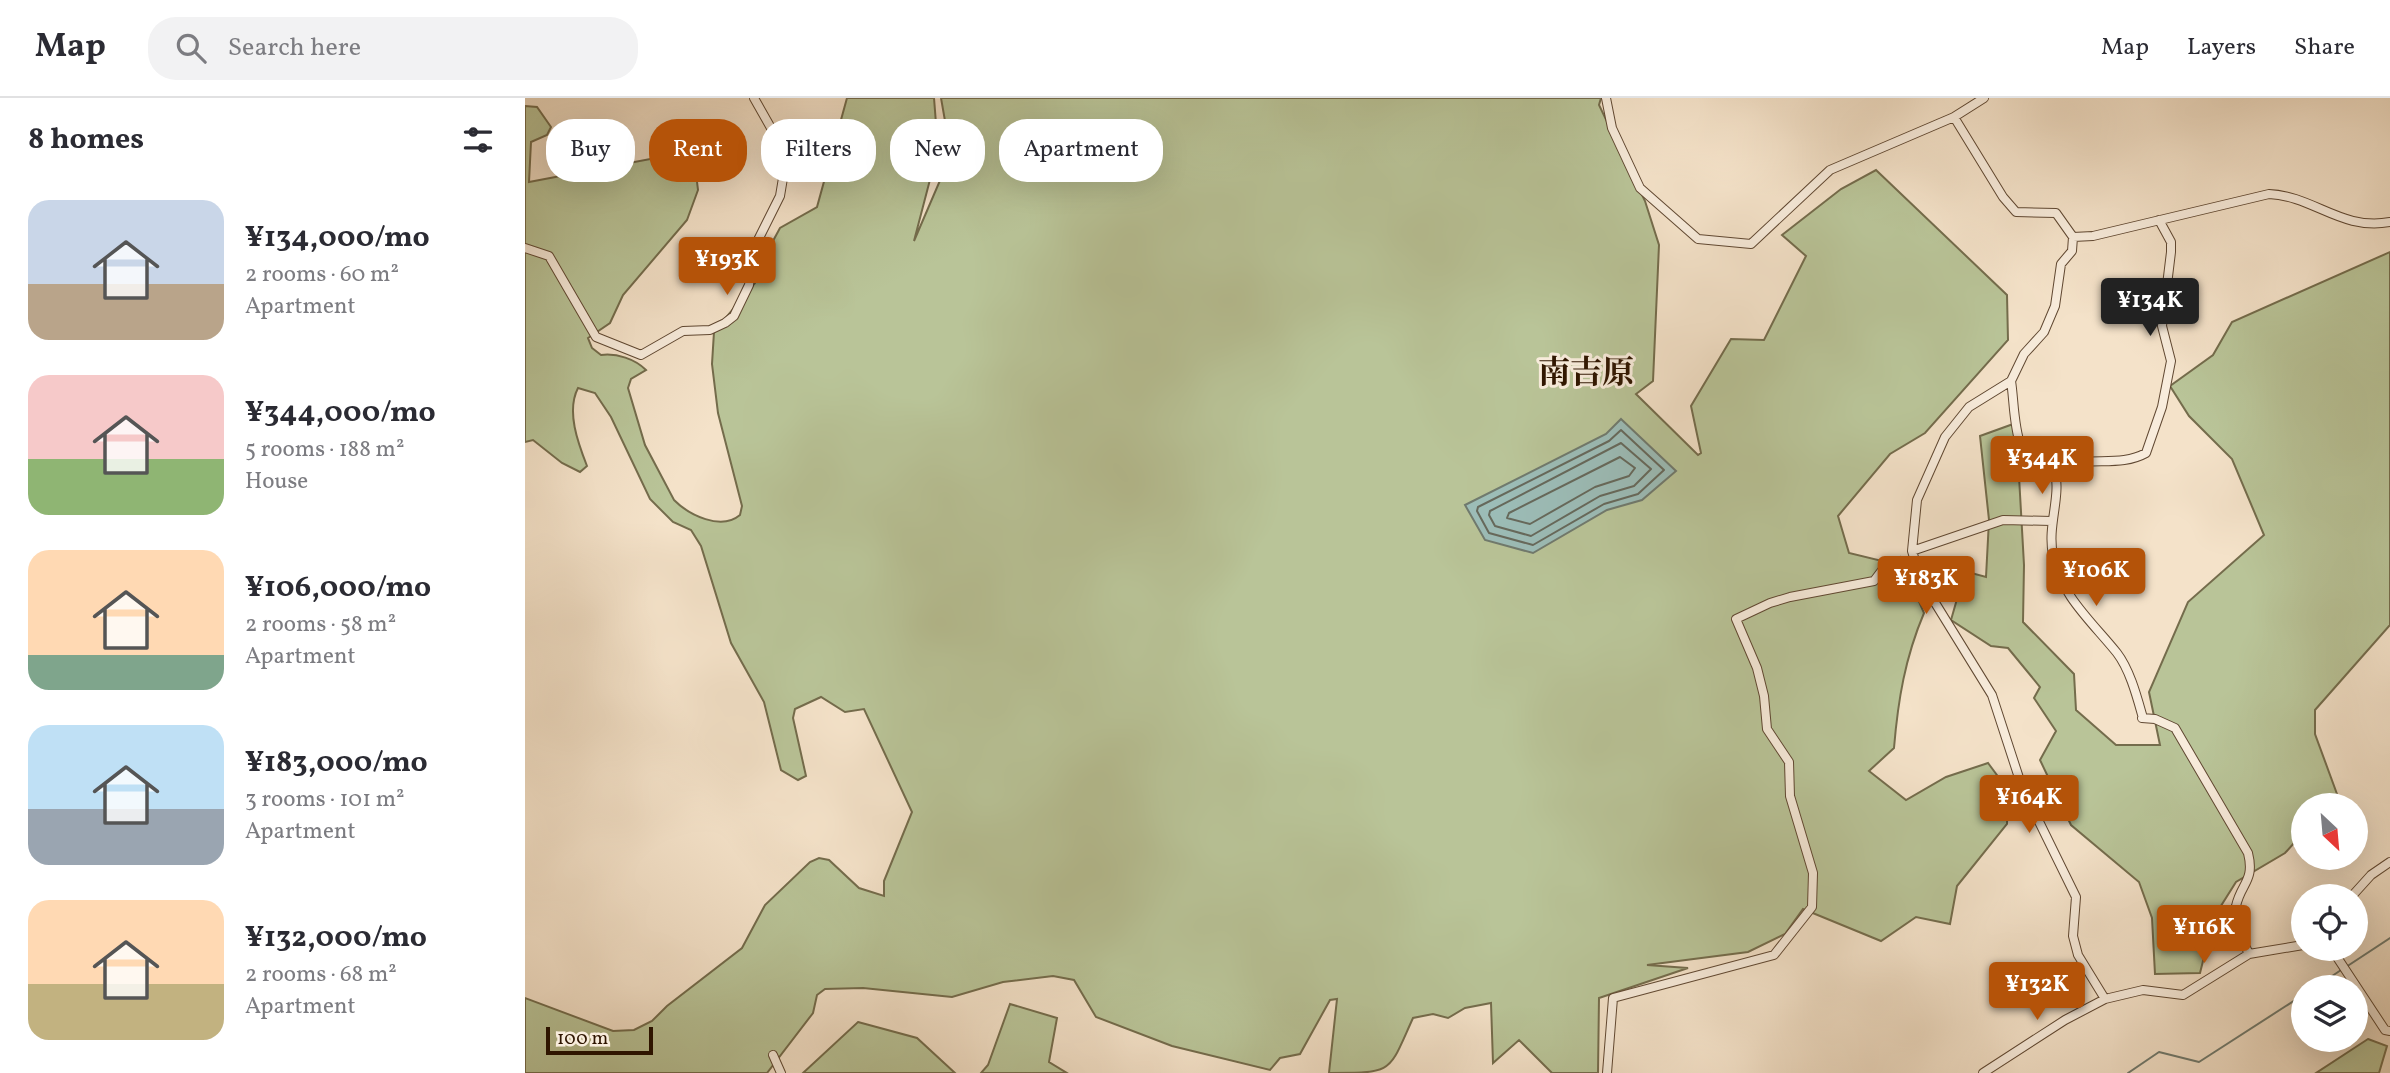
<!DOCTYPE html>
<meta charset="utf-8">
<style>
body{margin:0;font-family:Vollkorn,"Noto Serif JP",serif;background:#f2f2f3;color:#2b2b33;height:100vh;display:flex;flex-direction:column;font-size:26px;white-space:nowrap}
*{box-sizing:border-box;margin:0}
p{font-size:23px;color:#7c7c81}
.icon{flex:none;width:38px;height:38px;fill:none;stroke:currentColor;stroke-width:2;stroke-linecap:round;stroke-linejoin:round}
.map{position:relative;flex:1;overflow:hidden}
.sheet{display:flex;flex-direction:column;background:#fff;width:525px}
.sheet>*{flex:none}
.guide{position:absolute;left:21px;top:21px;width:665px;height:63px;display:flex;gap:14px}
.needle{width:46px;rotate:154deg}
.fabs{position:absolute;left:1766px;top:695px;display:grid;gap:14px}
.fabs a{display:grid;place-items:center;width:77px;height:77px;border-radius:50%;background:#fff;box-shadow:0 7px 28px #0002;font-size:35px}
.scale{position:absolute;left:21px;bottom:18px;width:107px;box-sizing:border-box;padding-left:7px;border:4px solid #2f1500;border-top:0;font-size:19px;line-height:24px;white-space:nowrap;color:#2f1500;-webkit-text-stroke:5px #f8ecdc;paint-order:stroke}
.price{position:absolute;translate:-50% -60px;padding:0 16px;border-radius:7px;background:#b45309;color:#fff;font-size:23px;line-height:46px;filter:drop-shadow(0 2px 4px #0008)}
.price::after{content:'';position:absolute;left:50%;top:42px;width:21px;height:16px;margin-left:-10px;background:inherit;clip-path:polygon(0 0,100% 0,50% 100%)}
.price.on{background:#222;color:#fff}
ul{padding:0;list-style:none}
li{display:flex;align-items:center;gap:21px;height:175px;padding:0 28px}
li span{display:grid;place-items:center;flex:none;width:196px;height:140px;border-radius:21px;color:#555}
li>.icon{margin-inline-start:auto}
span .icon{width:84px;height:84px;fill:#fffc;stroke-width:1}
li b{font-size:30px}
h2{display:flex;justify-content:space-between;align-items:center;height:84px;padding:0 28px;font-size:30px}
.tag{padding:0 24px;border-radius:28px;background:#fff;box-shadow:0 7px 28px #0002;font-size:24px;line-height:63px}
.tag.on{background:#b45309;color:#fff}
header{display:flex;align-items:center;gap:42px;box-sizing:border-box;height:98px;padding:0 35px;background:#fff;border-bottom:2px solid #e1e1e2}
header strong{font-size:33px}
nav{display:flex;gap:38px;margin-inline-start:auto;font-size:24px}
.search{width:490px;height:63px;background:#f2f2f3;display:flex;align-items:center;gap:18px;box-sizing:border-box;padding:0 24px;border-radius:28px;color:#7c7c81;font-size:26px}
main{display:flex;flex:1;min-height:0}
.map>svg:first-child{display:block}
.green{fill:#b9c498;stroke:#746c4c;stroke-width:2}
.water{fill:#9cbdb8;stroke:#707a6e;stroke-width:2}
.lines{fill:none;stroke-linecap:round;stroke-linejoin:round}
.shore{stroke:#66695c;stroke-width:2}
.stream{stroke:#707a6e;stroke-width:2}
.street-casing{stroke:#604832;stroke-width:10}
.street{stroke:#f8ecdc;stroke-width:8}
.labels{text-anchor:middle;stroke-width:6;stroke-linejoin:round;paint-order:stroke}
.quarter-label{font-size:32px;font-weight:bold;fill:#2f1500;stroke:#f8ecdc}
</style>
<header>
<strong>Map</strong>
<div class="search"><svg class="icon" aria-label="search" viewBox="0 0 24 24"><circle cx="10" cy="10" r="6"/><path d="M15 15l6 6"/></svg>Search here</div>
<nav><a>Map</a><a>Layers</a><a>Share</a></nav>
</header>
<main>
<section class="sheet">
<h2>8 homes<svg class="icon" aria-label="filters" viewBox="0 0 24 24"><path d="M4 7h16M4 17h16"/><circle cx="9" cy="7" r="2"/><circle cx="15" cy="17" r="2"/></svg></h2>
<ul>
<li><span style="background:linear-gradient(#c9d6e8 60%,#b9a48a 0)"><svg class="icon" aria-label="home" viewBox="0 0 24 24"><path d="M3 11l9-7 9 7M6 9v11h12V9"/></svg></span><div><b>¥134,000/mo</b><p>2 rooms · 60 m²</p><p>Apartment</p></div></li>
<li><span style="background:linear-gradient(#f6c9c9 60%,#8fb573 0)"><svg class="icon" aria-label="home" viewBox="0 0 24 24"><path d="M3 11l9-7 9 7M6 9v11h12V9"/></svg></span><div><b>¥344,000/mo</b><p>5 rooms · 188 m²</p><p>House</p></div></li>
<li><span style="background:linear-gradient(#ffd9b3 75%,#7fa58c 0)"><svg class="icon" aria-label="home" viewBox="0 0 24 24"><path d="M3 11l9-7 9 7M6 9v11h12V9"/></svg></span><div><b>¥106,000/mo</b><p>2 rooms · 58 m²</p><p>Apartment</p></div></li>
<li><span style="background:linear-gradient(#bfe0f5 60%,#9aa5b1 0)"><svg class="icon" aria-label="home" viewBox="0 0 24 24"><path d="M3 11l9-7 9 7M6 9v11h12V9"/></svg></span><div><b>¥183,000/mo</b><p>3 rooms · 101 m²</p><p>Apartment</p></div></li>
<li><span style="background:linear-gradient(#ffd9b3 60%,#c2b280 0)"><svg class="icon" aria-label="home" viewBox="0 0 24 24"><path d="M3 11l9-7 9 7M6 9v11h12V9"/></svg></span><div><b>¥132,000/mo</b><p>2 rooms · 68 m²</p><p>Apartment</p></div></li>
</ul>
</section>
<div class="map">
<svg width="1865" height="975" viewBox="0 0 1865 975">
<rect width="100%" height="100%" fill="#f4e2c9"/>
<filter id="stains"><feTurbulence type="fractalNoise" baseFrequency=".00286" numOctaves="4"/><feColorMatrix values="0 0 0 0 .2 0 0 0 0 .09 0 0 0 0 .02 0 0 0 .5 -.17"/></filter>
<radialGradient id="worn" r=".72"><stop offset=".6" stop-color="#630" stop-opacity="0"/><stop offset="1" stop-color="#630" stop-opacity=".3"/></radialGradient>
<path class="green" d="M322 0H409L413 51 389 143 426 57 416 0H1076L1074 7 1120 103 1134 147 1128 283 1111 296 1173 357 1176 355 1166 308 1206 241 1239 242 1281 158 1257 137 1316 91 1351 72 1482 197 1483 242 1400 335 1365 356 1313 418 1324 455 1361 464 1375 459 1399 515C1380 560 1373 602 1369 650L1344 673 1381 702 1421 679 1463 665 1483 692 1482 726 1432 788 1425 826 1391 819 1356 843 1278 811 1260 836 1223 854 1122 867 1163 870 1074 900 1073 975H1027L994 942 968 965 966 905 940 910 923 920 908 916 888 920C863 975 870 975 804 975L812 901 805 902 775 956 755 960 745 972 647 948 571 919 549 882 528 878 478 884 427 899 338 890 300 891 292 897 288 915 242 975H0V900L88 933 109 932 127 923 142 908 217 850 240 807 285 764 294 760 304 762 334 790 359 798V783L387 714 339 611 320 614 296 599 270 611 268 620 281 678 273 682 256 672 239 604 206 545 176 448 166 432 148 424 125 401 86 319 70 295 53 290C41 313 53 345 62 368L55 374 37 365 8 342 0 344V8L12 9 26 29 22 37 6 44 4 84 162 54 169 60 173 92 162 122 98 197 85 225 63 240 67 250 76 257C92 255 110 261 121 272L106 281 103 290 120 347 149 402C164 417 196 433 215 417L217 408 193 315 187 266 189 234 230 185 235 167 255 130 292 109Z
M1865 154V527L1790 612V636L1812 696 1803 707H1778V735L1760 755 1711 784 1689 819 1675 875 1630 876 1627 820 1614 784 1546 727 1515 662 1531 633 1509 600 1515 589 1483 550 1466 548 1426 522 1432 501 1398 472 1413 466 1461 479 1464 422 1455 338 1491 325 1499 467 1498 524 1549 576 1551 612 1591 647H1635L1624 594 1663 504 1739 437 1707 361 1664 318 1645 288 1688 257 1707 224Z
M485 906 532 920 524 964 542 975H456L463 967Z
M333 924 392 940 430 975H278Z
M1843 941 1862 948 1854 975H1791Z"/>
<path class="water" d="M1096 321 1151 373 1117 402 1082 412 1008 455 960 442 940 407 1081 336Z"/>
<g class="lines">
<path class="shore" d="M1096 332 1139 372 1113 396 1079 406 1008 447 964 435 952 413 953 409 1084 343Z
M1096 345 1126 371 1109 388 1075 398 1006 438 970 428 964 417 965 413Z
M1095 359 1110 370 1104 378 1070 389 1005 426 982 420 984 415Z"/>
<path class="stream" d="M1821 869 1865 840
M1791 889 1816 872
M1603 975 1634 954 1674 964 1778 897"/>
<g class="street-casing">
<path id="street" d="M1081 0 1087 30 1115 90 1173 141 1226 146 1305 72 1429 19 1478 99 1491 114 1531 115 1548 139 1568 138 1744 96C1789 98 1816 133 1865 124
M1429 19 1459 0
M1548 139 1547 153 1536 166 1530 208 1519 234 1499 256 1486 283 1444 309 1420 339 1392 402 1387 453 1396 482 1467 597 1497 689 1551 799 1548 838 1553 857 1580 901
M0 150 24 158 71 239 116 257 158 233 185 232 200 225 209 218 224 187 230 148 255 98 260 68 259 53 229 0
M1486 283C1491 313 1486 370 1526 372 1536 372 1547 366 1558 364 1580 362 1601 366 1621 355L1637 309 1646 263 1637 228 1646 154V144L1634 122
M1530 372C1536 401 1522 428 1528 457 1535 497 1569 526 1592 555 1605 572 1612 599 1618 620
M1387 453 1478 422 1527 423
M1617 620 1630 621 1650 630 1723 755C1730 783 1716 785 1711 808 1707 823 1718 843 1724 856
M1827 798 1846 777 1865 764
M1806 850 1860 932 1865 933
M248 957 256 975
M1082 975 1088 900 1249 857 1287 809 1288 775 1265 698 1264 664 1242 631 1239 598 1232 570 1211 521 1245 505 1265 499 1349 483 1361 467 1388 465
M1458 975 1540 922 1580 901 1618 892 1658 897 1724 856 1778 847"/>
</g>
<use href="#street" class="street"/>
</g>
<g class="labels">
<g class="quarter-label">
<text x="1061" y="285">南吉原</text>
</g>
</g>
<rect width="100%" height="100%" filter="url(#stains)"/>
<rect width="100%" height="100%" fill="url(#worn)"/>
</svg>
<div class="fabs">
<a><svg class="needle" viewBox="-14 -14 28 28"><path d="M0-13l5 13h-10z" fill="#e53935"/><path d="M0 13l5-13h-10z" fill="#7c7c81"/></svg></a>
<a><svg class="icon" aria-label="locate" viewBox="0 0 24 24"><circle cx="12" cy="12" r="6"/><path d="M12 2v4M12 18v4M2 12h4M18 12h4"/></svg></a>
<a><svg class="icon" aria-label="layers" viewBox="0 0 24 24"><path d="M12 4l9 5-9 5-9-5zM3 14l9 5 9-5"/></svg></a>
</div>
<div class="scale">100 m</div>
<b class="price" style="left:202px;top:199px">¥193K</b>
<b class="price on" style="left:1625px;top:240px">¥134K</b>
<b class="price" style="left:1517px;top:398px">¥344K</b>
<b class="price" style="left:1571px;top:510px">¥106K</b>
<b class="price" style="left:1401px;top:518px">¥183K</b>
<b class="price" style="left:1504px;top:737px">¥164K</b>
<b class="price" style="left:1679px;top:867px">¥116K</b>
<b class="price" style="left:1512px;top:924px">¥132K</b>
<div class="guide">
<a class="tag">Buy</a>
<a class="tag on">Rent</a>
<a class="tag">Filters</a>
<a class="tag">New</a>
<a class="tag">Apartment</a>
</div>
</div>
</main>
